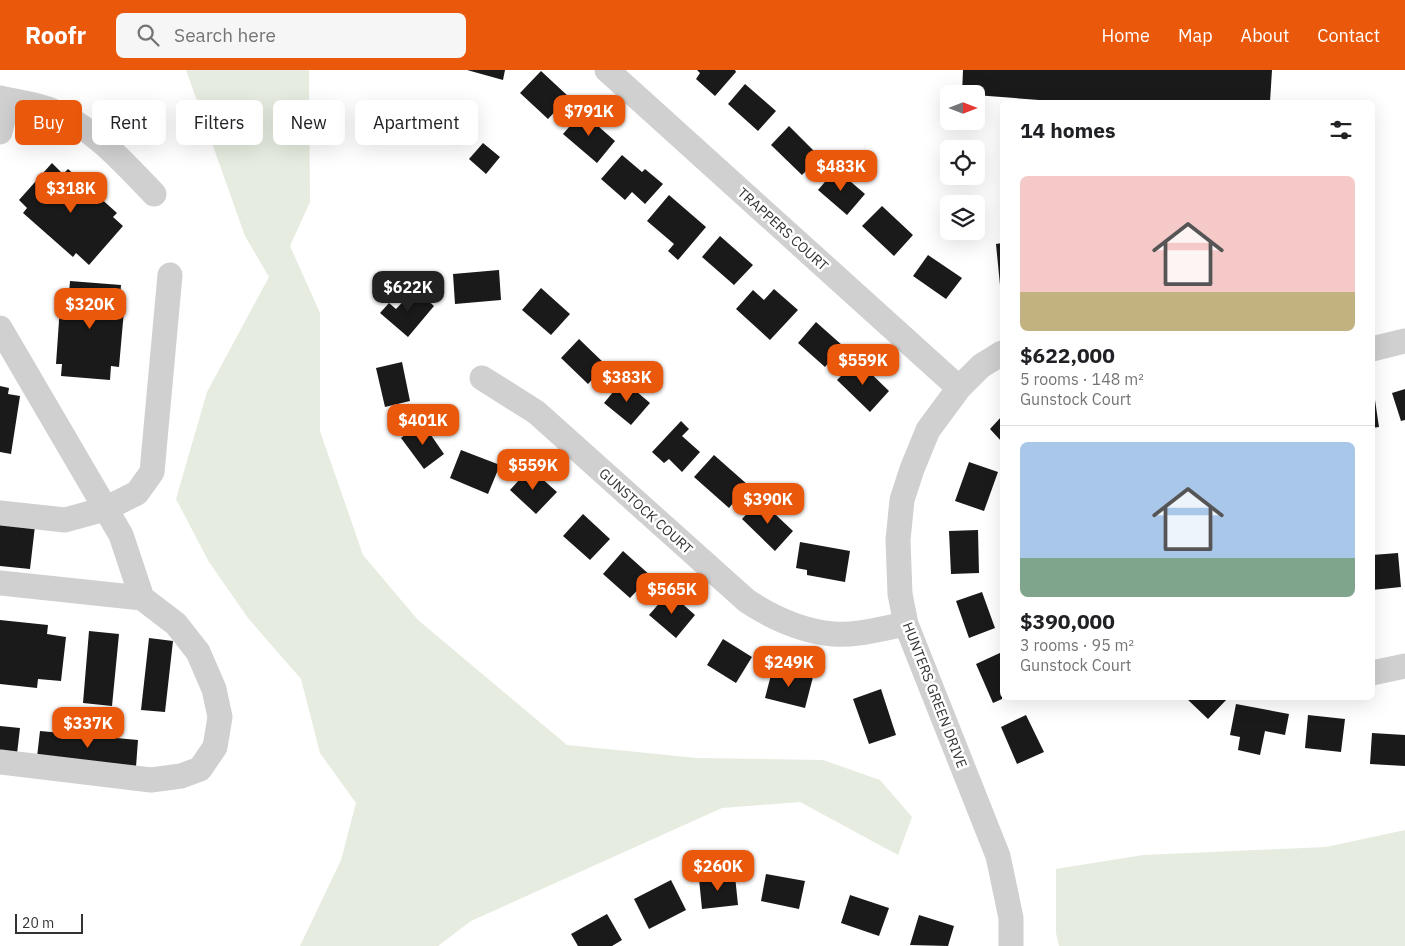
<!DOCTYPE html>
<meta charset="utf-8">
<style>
body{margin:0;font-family:"IBM Plex Sans",sans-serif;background:#f6f6f6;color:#202124;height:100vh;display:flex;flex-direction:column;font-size:19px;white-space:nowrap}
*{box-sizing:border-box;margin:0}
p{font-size:16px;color:#757577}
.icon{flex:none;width:28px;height:28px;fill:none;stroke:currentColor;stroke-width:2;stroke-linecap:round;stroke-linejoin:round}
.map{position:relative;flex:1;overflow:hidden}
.side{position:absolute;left:1000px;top:30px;width:375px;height:600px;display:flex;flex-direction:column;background:#fff;border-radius:8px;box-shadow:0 5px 20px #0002}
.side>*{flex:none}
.guide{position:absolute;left:15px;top:30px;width:475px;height:45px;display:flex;gap:10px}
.needle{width:32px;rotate:90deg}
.tools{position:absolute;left:940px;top:15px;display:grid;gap:10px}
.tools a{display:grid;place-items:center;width:45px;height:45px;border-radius:8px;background:#fff;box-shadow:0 5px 20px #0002;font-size:25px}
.scale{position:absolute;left:15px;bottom:12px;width:68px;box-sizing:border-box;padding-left:5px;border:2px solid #333;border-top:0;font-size:14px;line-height:18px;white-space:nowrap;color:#333;-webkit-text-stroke:4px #fff;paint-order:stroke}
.price{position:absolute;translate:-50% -42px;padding:0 11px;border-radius:10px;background:#ea580c;color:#fff;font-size:16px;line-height:32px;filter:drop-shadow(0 1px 2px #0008)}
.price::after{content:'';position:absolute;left:50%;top:30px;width:15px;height:11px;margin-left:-8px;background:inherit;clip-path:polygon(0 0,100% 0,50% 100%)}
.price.selected{background:#222;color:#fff}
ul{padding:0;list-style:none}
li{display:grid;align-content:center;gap:10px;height:265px;padding:0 20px}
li+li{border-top:1px solid #e0e0e0}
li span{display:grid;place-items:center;height:155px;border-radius:8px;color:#555}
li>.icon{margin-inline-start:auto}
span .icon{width:90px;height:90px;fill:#fffc;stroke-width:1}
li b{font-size:21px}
h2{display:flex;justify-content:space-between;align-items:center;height:60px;padding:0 20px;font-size:21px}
.tag{padding:0 18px;border-radius:8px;background:#fff;box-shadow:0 5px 20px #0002;font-size:18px;line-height:45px}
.tag.selected{background:#ea580c;color:#fff}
header{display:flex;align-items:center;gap:30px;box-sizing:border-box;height:70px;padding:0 25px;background:#ea580c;color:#fff}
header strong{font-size:24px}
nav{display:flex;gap:28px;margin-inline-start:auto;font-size:18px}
.search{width:350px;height:45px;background:#f6f6f6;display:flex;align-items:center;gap:12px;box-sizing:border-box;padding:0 18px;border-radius:8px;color:#757577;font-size:19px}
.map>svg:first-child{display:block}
.green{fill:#e6ecdf}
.building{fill:#1a1a1a}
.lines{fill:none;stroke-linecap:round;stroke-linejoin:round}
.minor{stroke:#d0d0d0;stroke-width:25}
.labels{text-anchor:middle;stroke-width:5;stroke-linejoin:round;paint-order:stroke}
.street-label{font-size:14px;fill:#333;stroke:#fff}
</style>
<header>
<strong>Roofr</strong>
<div class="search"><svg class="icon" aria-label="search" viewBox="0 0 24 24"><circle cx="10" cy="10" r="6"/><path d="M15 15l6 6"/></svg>Search here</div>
<nav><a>Home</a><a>Map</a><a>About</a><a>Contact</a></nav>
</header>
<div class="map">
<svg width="1405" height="876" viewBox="0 0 1405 876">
<rect width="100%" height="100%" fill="#fff"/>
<path class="green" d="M186 0H309L310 132 290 176 320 243V361L363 485 418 550 567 675 697 688 823 690 880 710 912 747 898 785 800 732 722 738 471 851 438 876H300L341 790 356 733 320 683 301 609 248 548 209 492 176 429 207 322 269 207 245 166Z
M1405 760V876H1059L1056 863V799L1143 785 1326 777Z"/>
<path class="building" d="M467 0H505L503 10Z
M697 0H735L736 2 715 26 696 9 700 3Z
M963 0H1272L1270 32H1065L962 24Z
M541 1 569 27 548 49 520 23Z
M745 14 776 41 758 61 728 34Z
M582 42 615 71 597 93 563 64Z
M789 56 820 87 802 105 771 75Z
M483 73 500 87 486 104 469 89Z
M622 85 642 102 645 99 663 114 645 134 632 122 625 130 601 109Z
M52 93 63 104 68 99 117 143 113 147 123 156 89 195 76 183 73 187 23 143 27 138 19 130Z
M836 99 865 124 847 145 818 120Z
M669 125 706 157 678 190 668 181 674 174 647 151Z
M882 136 913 165 894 186 862 156Z
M720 166 753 195 734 215 702 187Z
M1002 173V215H1000L996 174Z
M928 185 962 208 946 229 913 206Z
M499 200 501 230 455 234 453 204Z
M70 211 121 215 120 228 125 229 119 297 111 296 110 310 61 306 62 294H56L61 222 69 223Z
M541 218 570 244 551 265 522 240Z
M415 219 434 236 408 267 380 243 389 233 396 239Z
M774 219 798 240 770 270 736 239 753 220 764 230Z
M816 252 843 276 825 297 798 273Z
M579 269 606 295 588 314 561 288Z
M857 290 889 321 870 342 837 310Z
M402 292 410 331 385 337 376 298Z
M623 310 650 333 631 355 604 333Z
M0 316 9 318 8 324 20 326 11 384 0 382Z
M1405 319V350L1401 351 1392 323Z
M1372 330H1375L1379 357 1372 358Z
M1002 346V372L990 359Z
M681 351 689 359 682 366 700 382 682 402 669 389 664 393 652 382Z
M422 352 444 384 424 399 401 368Z
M461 380 500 395 488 424 450 408Z
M714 385 748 415 729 438 694 407Z
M969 392 998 402 984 441 955 431Z
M530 398 557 422 536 444 510 420Z
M760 430 793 461 775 481 742 449Z
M583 444 610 469 590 490 563 466Z
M0 452 35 456 30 499 0 496Z
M978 460 979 503 951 504 949 461Z
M800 472 850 481 845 512 807 505V500L796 498Z
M623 481 651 506 630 528 603 504Z
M1398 483 1401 517 1372 520V485Z
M669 522 695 545 676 568 649 545Z
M982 522 995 558 969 568 956 531Z
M0 550 48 555 47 564 66 567 61 611 38 609 37 618 0 614Z
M89 561 119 564 112 636 83 633Z
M149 568 173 571 165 642 141 640Z
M723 569 752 587 736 613 707 595Z
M1002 582V629L993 633 976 594Z
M773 597 813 607 805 638 765 628Z
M881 619 896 665 869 674 853 629Z
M1186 628H1228L1208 649Z
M1236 634 1289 644 1285 665 1265 661 1260 685 1238 680 1240 667 1230 665Z
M1026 645 1044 682 1017 694 1001 657Z
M1308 645 1345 649 1341 682 1305 678Z
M0 656 20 658 17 684 0 682Z
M40 661 138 670 136 697 37 687Z
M1372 663 1405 665V696L1370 694Z
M766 804 805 811 799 839 761 831Z
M735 806 738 835 702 839 699 809Z
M671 810 686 840 649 859 634 829Z
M850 825 889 838 879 866 841 853Z
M607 844 622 870 612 876H578L571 864Z
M919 845 954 856 948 876 910 875Z"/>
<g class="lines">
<path class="minor" d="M607 0 959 318
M0 28C17 32 37 34 53 41 95 59 123 92 154 124
M0 62 8 30
M0 258 121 465 142 528 0 513
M1372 279 1405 271
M1002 283 981 296 959 318 928 360 912 399 902 430 898 470 900 524 906 554 998 786 1011 848V876
M482 308 536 342 747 531C773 548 801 561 833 564 857 566 883 558 906 554
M0 443 65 450 105 439 137 423 152 402 170 205
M1372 603 1405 596
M0 692 151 710 181 706 200 699 215 677 220 647 214 619 198 582 176 554 142 528"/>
</g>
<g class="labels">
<g class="street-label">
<text transform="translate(783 159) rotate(42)" y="5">TRAPPERS COURT</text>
<text transform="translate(646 441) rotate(42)" y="5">GUNSTOCK COURT</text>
<text transform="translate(935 625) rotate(69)" y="5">HUNTERS GREEN DRIVE</text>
</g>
</g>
</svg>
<div class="tools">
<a><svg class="needle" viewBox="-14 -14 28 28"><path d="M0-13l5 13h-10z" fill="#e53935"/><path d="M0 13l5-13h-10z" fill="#757577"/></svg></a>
<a><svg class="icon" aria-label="locate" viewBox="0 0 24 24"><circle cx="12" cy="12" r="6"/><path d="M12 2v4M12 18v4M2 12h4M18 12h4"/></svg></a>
<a><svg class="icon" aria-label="layers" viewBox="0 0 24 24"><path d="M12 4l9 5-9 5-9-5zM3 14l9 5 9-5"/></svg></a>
</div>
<div class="scale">20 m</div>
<b class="price" style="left:589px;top:67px">$791K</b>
<b class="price" style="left:841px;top:122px">$483K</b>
<b class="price" style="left:71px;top:144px">$318K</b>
<b class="price selected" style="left:408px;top:243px">$622K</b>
<b class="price" style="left:90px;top:260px">$320K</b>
<b class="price" style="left:863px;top:316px">$559K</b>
<b class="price" style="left:627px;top:333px">$383K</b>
<b class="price" style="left:423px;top:376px">$401K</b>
<b class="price" style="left:533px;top:421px">$559K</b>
<b class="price" style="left:768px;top:455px">$390K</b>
<b class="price" style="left:672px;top:545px">$565K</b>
<b class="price" style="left:789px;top:618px">$249K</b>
<b class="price" style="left:88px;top:679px">$337K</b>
<b class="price" style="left:718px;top:822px">$260K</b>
<div class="guide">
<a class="tag selected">Buy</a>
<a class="tag">Rent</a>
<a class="tag">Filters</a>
<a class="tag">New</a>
<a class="tag">Apartment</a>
</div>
<section class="side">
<h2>14 homes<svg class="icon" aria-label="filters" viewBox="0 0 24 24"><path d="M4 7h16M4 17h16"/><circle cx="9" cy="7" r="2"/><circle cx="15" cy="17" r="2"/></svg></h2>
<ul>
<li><span style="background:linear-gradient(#f6c9c9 75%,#c2b280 0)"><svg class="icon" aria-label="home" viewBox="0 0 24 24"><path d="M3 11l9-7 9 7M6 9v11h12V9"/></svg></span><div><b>$622,000</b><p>5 rooms · 148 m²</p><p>Gunstock Court</p></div></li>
<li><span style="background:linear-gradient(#a9c7e8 75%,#7fa58c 0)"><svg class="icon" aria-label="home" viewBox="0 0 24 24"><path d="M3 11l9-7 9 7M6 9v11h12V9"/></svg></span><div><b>$390,000</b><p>3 rooms · 95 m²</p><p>Gunstock Court</p></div></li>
</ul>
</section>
</div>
